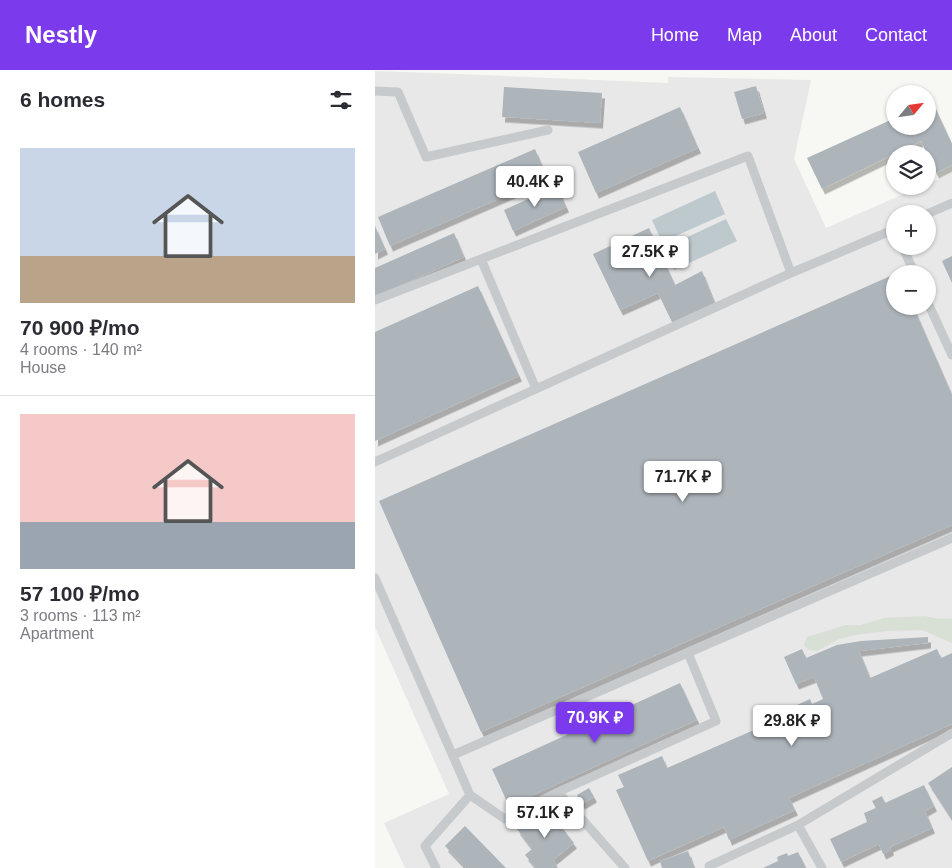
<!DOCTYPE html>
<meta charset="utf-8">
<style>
body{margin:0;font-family:Arial,sans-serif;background:#f7f7f7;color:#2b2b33;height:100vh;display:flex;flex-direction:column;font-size:19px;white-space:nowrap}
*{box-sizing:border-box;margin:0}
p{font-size:16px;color:#7c7c81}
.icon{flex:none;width:28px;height:28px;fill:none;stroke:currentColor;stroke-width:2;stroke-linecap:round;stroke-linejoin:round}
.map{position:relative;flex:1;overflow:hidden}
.details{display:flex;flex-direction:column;background:#fff;width:375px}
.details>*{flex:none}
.needle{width:32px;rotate:61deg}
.fabs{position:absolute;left:511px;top:15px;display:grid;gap:10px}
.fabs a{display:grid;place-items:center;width:50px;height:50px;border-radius:50%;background:#fff;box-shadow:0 1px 4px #0004;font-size:25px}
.price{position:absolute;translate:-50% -42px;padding:0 11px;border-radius:5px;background:#fff;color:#222;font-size:16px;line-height:32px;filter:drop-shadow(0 1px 2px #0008)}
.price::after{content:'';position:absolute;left:50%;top:30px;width:15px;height:11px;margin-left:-8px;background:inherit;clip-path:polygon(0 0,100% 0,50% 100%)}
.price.on{background:#7c3aed;color:#fff}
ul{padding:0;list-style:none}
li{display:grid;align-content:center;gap:10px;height:265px;padding:0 20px}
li+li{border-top:1px solid #e1e1e2}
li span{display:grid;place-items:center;height:155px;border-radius:0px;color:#555}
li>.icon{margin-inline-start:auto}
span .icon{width:90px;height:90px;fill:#fffc;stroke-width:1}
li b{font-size:21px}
h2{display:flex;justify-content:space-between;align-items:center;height:60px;padding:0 20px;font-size:21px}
header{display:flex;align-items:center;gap:30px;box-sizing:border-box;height:70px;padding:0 25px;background:#7c3aed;color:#fff}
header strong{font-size:24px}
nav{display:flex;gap:28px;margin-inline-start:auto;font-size:18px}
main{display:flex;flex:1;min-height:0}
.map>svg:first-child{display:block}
.built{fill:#e7e8e7;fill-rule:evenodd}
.green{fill:#d8dfd4}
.water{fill:#bec9cd}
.building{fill:#adb5bb;filter:url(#shadow)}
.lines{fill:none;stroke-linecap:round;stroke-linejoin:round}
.service{stroke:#c6cacd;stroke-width:9}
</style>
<header>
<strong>Nestly</strong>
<nav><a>Home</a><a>Map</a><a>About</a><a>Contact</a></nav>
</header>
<main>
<section class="details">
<h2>6 homes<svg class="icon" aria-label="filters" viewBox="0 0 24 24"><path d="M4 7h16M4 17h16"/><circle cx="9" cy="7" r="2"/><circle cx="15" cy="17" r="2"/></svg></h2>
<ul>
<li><span style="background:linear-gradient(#c9d6e8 70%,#b9a48a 0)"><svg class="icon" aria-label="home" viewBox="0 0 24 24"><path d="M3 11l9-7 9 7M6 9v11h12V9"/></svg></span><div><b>70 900 ₽/mo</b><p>4 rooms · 140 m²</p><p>House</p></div></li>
<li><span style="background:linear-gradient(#f6c9c9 70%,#9aa5b1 0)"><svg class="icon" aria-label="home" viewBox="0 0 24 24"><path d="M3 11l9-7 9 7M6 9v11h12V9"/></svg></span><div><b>57 100 ₽/mo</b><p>3 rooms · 113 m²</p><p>Apartment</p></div></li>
</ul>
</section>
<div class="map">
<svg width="577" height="798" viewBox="0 0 577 798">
<defs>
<filter id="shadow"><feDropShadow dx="3" dy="5.5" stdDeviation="0" flood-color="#0004"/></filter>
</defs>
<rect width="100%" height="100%" fill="#f7f7f3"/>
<path class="built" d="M0 1 83 4 293 13V7L436 10 419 89 451 158 547 116H552L553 114 577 103V798H30L9 753 74 724 0 557ZM520 144H552V176H520ZM520 204H552V236H520Z"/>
<path class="green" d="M550 546 558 548 577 549V573L547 560 512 561 480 565 464 569 442 581 434 580 429 575 432 567 471 555H486L509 548Z"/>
<path class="water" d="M340 121 350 144 287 172 277 150Z
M351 149 362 171 299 200 289 178Z"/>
<path class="building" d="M381 16 389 43 367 49 359 22Z
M129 17 227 23 225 53 127 47Z
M557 31 577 74V95L561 103 546 71 447 119 432 88 520 48V56H552V33Z
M305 37 323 78 221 123 203 82Z
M160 79 172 108 15 176 3 147Z
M182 116 191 137 138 161 129 140Z
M0 156 10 179 0 184Z
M274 158 300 215 327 201 340 234 298 254 283 223 245 240 218 184Z
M79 163 89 187 0 227V198Z
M577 186V213L567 191Z
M520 204V236H538L577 325V455L106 662 4 431Z
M103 216 144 306 0 371V262Z
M553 567V573L484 581 495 608 562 579 566 588 577 583V654L414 728 420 740 354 770 349 757 273 791 241 720 249 717 243 705 287 686 292 698 388 656 386 650 407 641 409 646 424 640 422 635 435 629 437 634 448 629 439 607 421 614 409 587 427 579 431 588 462 575 486 571Z
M305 613 322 650 134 736 117 699Z
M577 697V750L553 713Z
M549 715 559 736 550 741 557 758 515 777 516 780 508 784 504 774 466 792 455 769 492 752 489 743 501 738 497 731 507 726 510 733Z
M214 718 219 727 207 734 202 725Z
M171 737 199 773 178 790 183 798H161L150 785 157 779 142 759 161 744 160 743 162 741 163 742Z
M90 756 131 798H91L70 776Z
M313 781 319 798H287L285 791Z
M423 782 431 798H388L403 791 402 787 412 783 413 786Z"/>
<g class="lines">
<path class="service" d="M0 21 23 22 51 87 173 60
M552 144 577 133
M527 176 540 204
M106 189 161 319
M0 230 373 86 416 203 520 159
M552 231 577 285
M0 392 416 203
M0 508 95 725 50 776 61 798
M78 685 577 468
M183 722 341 651 313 583
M95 725 130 749 183 722 250 798
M423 755 577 663
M334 796 423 755 447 798"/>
</g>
</svg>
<div class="fabs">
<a><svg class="needle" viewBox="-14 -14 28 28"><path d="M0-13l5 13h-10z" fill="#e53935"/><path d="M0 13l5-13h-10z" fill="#7c7c81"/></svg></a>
<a><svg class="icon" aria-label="layers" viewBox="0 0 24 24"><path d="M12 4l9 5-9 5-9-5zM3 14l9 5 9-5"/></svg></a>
<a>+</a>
<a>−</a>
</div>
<b class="price" style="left:160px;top:138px">40.4K ₽</b>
<b class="price" style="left:275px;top:208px">27.5K ₽</b>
<b class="price" style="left:308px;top:433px">71.7K ₽</b>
<b class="price on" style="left:220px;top:674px">70.9K ₽</b>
<b class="price" style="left:417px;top:677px">29.8K ₽</b>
<b class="price" style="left:170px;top:769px">57.1K ₽</b>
</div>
</main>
